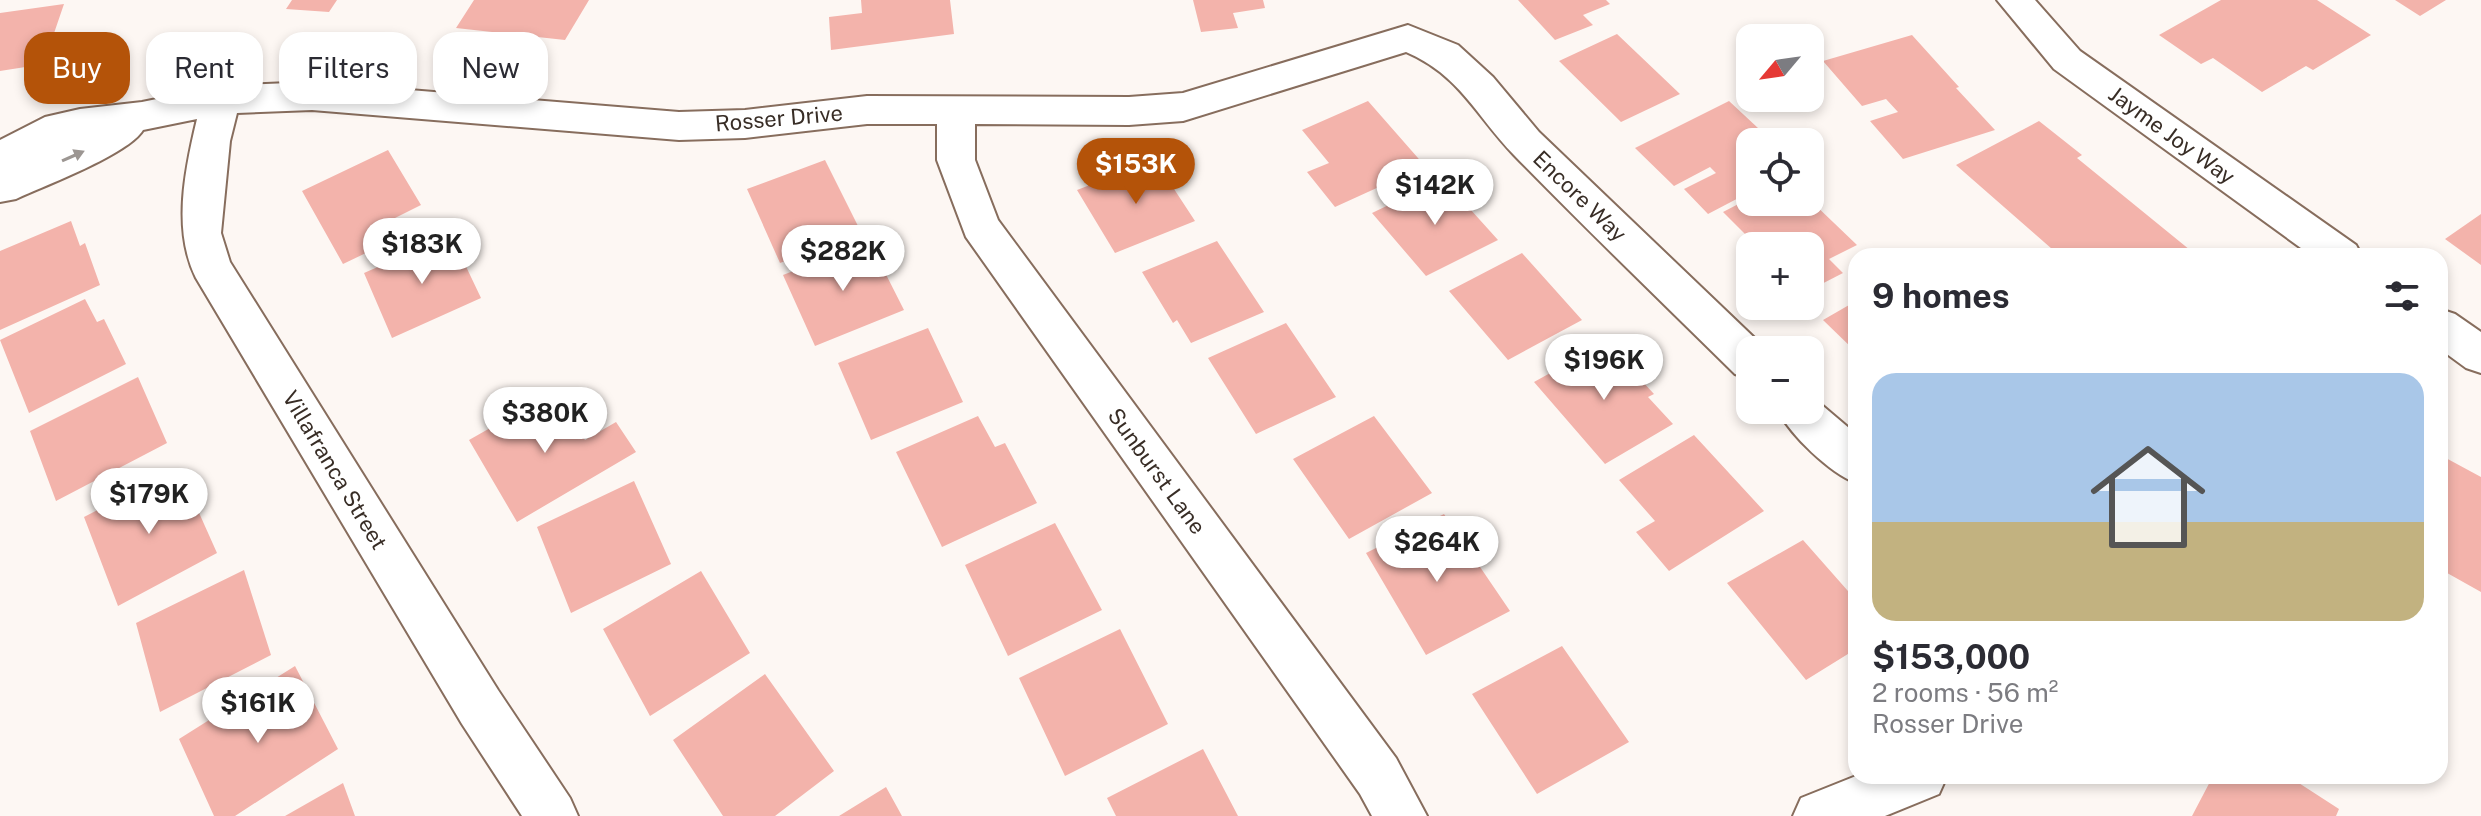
<!DOCTYPE html>
<meta charset="utf-8">
<style>
body{margin:0;font-family:"Public Sans",sans-serif;background:#f2f2f3;color:#2b2b33;height:100vh;display:flex;flex-direction:column;font-size:30px;white-space:nowrap}
*{box-sizing:border-box;margin:0}
p{font-size:26px;color:#7c7c81}
.icon{flex:none;width:44px;height:44px;fill:none;stroke:currentColor;stroke-width:2;stroke-linecap:round;stroke-linejoin:round}
.map{position:relative;flex:1;overflow:hidden}
.panel{position:absolute;left:1848px;top:248px;width:600px;height:536px;display:flex;flex-direction:column;background:#fff;border-radius:24px;box-shadow:0 4px 12px #0003}
.panel>*{flex:none}
.guide{position:absolute;left:24px;top:32px;width:760px;height:72px;display:flex;gap:16px}
.needle{width:52px;rotate:241deg}
.controls{position:absolute;left:1736px;top:24px;display:grid;gap:16px}
.controls a{display:grid;place-items:center;width:88px;height:88px;border-radius:16px;background:#fff;box-shadow:0 4px 12px #0003;font-size:40px}
.price{position:absolute;translate:-50% -68px;padding:0 18px;border-radius:28px;background:#fff;color:#222;font-size:26px;line-height:52px;filter:drop-shadow(0 2px 4px #0008)}
.price::after{content:'';position:absolute;left:50%;top:48px;width:24px;height:18px;margin-left:-12px;background:inherit;clip-path:polygon(0 0,100% 0,50% 100%)}
.price.selected{background:#b45309;color:#fff}
ul{padding:0;list-style:none}
li{display:grid;align-content:center;gap:16px;height:424px;padding:0 24px}
li span{display:grid;place-items:center;height:248px;border-radius:24px;color:#555}
li>.icon{margin-inline-start:auto}
span .icon{width:144px;height:144px;fill:#fffc;stroke-width:1}
li b{font-size:34px}
h2{display:flex;justify-content:space-between;align-items:center;height:96px;padding:0 24px;font-size:34px}
.tag{padding:0 28px;border-radius:24px;background:#fff;box-shadow:0 4px 12px #0003;font-size:28px;line-height:72px}
.tag.selected{background:#b45309;color:#fff}
.map>svg:first-child{display:block}
.building{fill:#f3b3ab}
.lines{fill:none;stroke-linecap:round;stroke-linejoin:round}
.street-casing{stroke:#876d5d;stroke-width:4}
.street{fill:#fff;fill-rule:evenodd}
.oneway{fill:#9c9692}
.labels{text-anchor:middle;stroke-width:6;stroke-linejoin:round;paint-order:stroke}
.street-label{font-size:22px;fill:#382d26;stroke:#fff}
</style>
<div class="map">
<svg width="2481" height="816" viewBox="0 0 2481 816">
<rect width="100%" height="100%" fill="#fdf7f3"/>
<path class="building" d="M292 0H337L329 12 286 9Z
M474 0H589L565 40 456 28Z
M861 0H950L954 34 831 50 829 17 862 13Z
M1193 0H1263L1265 8 1233 13 1238 28 1201 32Z
M1518 0H1606L1610 4 1583 15 1593 25 1555 40Z
M2221 0H2317L2371 35 2313 70 2306 66 2262 92 2213 58 2201 64 2159 35Z
M2395 0H2446L2420 16Z
M64 4 51 42H46L38 65 0 71V13Z
M1617 34 1680 94 1621 122 1559 61Z
M1912 35 1959 87 1956 88 1995 130 1903 159 1870 121 1898 112 1886 99 1862 106 1823 61Z
M1368 101 1425 166 1335 207 1307 172 1329 163 1302 130Z
M1729 101 1773 142H1750V192L1708 214 1684 189 1716 173 1710 167 1674 186 1635 148Z
M2039 121 2082 155 2077 158 2190 250 2180 256H2060L1956 165Z
M388 150 421 205 381 225 391 241 343 264 302 191Z
M825 160 861 232 780 263 747 189Z
M1155 160 1195 221 1115 253 1077 190Z
M1443 179 1498 240 1426 276 1372 213Z
M1750 198V202L1810 200 1857 245 1829 259 1843 273 1810 290V246H1757L1723 212Z
M2481 214V265L2445 239Z
M71 221 80 246 85 243 100 285 0 330V251Z
M451 235 481 298 392 338 364 273Z
M869 241 904 310 815 346 783 275Z
M1217 241 1264 312 1191 343 1177 320 1173 323 1142 272Z
M1522 253 1582 320 1508 360 1449 291Z
M85 299 97 322 104 319 126 364 29 413 0 340Z
M1856 301V352L1823 320Z
M1286 323 1336 397 1256 434 1208 358Z
M928 328 963 402 871 440 838 363Z
M1606 342 1654 394 1648 397 1673 424 1605 464 1534 382Z
M138 377 167 443 56 501 30 431Z
M554 392 585 440 616 422 636 452 517 522 469 440Z
M978 416 995 447 1005 443 1037 503 942 547 896 452Z
M1374 416 1432 493 1349 539 1293 459Z
M1694 435 1764 511 1669 571 1636 532 1655 521 1619 480Z
M2444 457 2481 477V592L2440 569V466Z
M179 468 217 553 118 606 84 517Z
M634 481 671 564 571 613 537 527Z
M1444 514 1510 611 1426 655 1366 553Z
M1055 523 1102 610 1008 656 965 565Z
M1803 540 1855 599 1852 601 1856 606V649L1806 680 1727 583Z
M244 570 271 655 160 712 136 623Z
M701 571 750 653 650 716 603 629Z
M1120 629 1168 724 1065 776 1019 678Z
M1562 646 1629 742 1537 794 1472 694Z
M295 666 338 749 235 816H214L179 739Z
M765 674 834 771 775 816H723L673 740Z
M1203 749 1238 816H1116L1107 798Z
M2213 776H2288L2339 809 2336 816H2192Z
M343 783 355 816H285Z
M886 787 902 816H839Z"/>
<g class="lines">
<g class="street-casing">
<path id="street" d="M1997 0H2035L2080 51 2356 245 2362 256H2312L2054 69Z
M1408 25 1458 45 1493 77 1539 132 1765 348 1750 350V379L1735 374C1661 301 1586 229 1514 155 1476 116 1460 75 1406 52L1183 121 1129 125 975 124V160L998 220 1396 758 1427 816H1372L1360 794 966 237 937 160V124H867L745 138 679 140 312 110 237 113 230 141 221 233 230 262 498 690 570 798 578 816H522L462 724 196 278C172 230 185 169 197 119L143 130C129 154 44 186 16 199L0 202V172L3 171 0 172V140L45 117 80 109 142 102 221 86 312 82 679 112 745 110 867 96 1129 97 1183 93Z
M2440 309 2455 314 2481 332V373L2466 368 2440 349Z
M1810 395 1856 434V483C1830 473 1790 435 1778 410H1810Z
M1856 776H1947L1939 794 1885 816H1793L1801 798Z"/>
</g>
<use href="#street" class="street"/>
</g>
<defs><path id="oneway-solid" d="M-6-.8H1V-3.2L6.5 0L1 3.2V.8H-6Z" transform="scale(2)"/></defs>
<use class="oneway" href="#oneway-solid" transform="translate(73 156) rotate(-24)"/>
<g class="labels">
<g class="street-label">
<text transform="translate(779 118) rotate(-5)" y="8">Rosser Drive</text>
<text transform="translate(2172 135) rotate(36)" y="8">Jayme Joy Way</text>
<text transform="translate(1580 196) rotate(44)" y="8">Encore Way</text>
<text transform="translate(335 470) rotate(59)" y="8">Villafranca Street</text>
<text transform="translate(1157 471) rotate(54)" y="8">Sunburst Lane</text>
</g>
</g>
</svg>
<div class="controls">
<a><svg class="needle" viewBox="-14 -14 28 28"><path d="M0-13l5 13h-10z" fill="#e53935"/><path d="M0 13l5-13h-10z" fill="#7c7c81"/></svg></a>
<a><svg class="icon" aria-label="locate" viewBox="0 0 24 24"><circle cx="12" cy="12" r="6"/><path d="M12 2v4M12 18v4M2 12h4M18 12h4"/></svg></a>
<a>+</a>
<a>−</a>
</div>
<b class="price selected" style="left:1136px;top:206px">$153K</b>
<b class="price" style="left:1435px;top:227px">$142K</b>
<b class="price" style="left:422px;top:286px">$183K</b>
<b class="price" style="left:843px;top:293px">$282K</b>
<b class="price" style="left:1604px;top:402px">$196K</b>
<b class="price" style="left:545px;top:455px">$380K</b>
<b class="price" style="left:149px;top:536px">$179K</b>
<b class="price" style="left:1437px;top:584px">$264K</b>
<b class="price" style="left:258px;top:745px">$161K</b>
<div class="guide">
<a class="tag selected">Buy</a>
<a class="tag">Rent</a>
<a class="tag">Filters</a>
<a class="tag">New</a>
</div>
<section class="panel">
<h2>9 homes<svg class="icon" aria-label="filters" viewBox="0 0 24 24"><path d="M4 7h16M4 17h16"/><circle cx="9" cy="7" r="2"/><circle cx="15" cy="17" r="2"/></svg></h2>
<ul>
<li><span style="background:linear-gradient(#a9c7e8 60%,#c2b280 0)"><svg class="icon" aria-label="home" viewBox="0 0 24 24"><path d="M3 11l9-7 9 7M6 9v11h12V9"/></svg></span><div><b>$153,000</b><p>2 rooms · 56 m²</p><p>Rosser Drive</p></div></li>
</ul>
</section>
</div>
